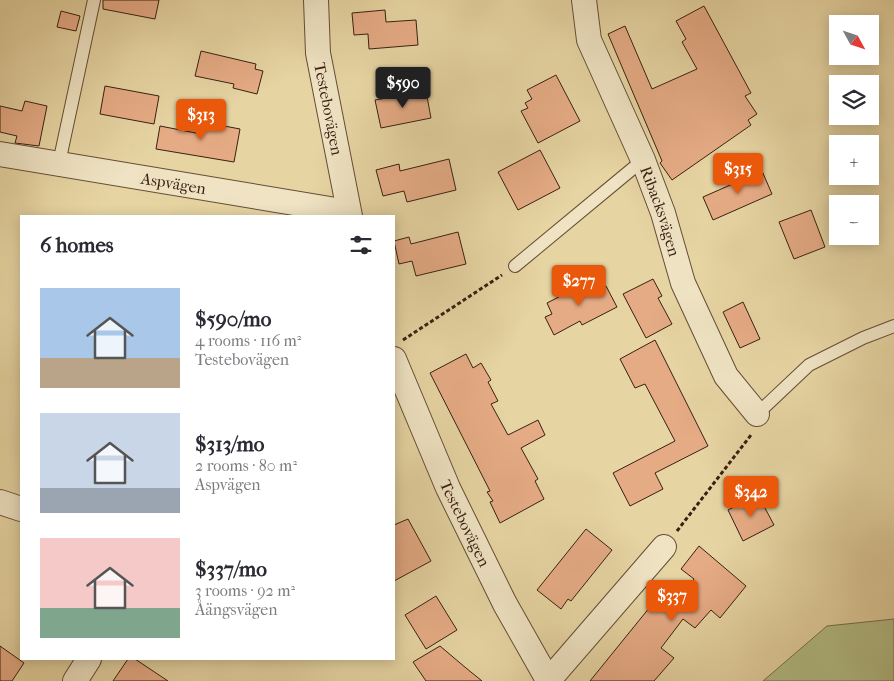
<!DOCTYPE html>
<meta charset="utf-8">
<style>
body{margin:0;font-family:"IM FELL French Canon",serif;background:#f2f2f3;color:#2b2b33;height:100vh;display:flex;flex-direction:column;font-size:19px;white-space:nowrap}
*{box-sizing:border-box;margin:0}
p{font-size:16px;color:#7c7c81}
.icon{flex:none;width:28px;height:28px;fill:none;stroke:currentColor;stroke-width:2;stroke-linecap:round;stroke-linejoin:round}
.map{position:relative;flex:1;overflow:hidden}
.sheet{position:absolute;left:20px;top:215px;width:375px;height:445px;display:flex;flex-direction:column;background:#fff;border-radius:0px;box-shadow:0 2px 12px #0003}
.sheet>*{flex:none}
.needle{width:32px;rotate:130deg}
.tools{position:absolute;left:829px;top:15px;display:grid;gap:10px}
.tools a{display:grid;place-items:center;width:50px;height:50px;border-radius:0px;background:#fff;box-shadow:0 2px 12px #0003;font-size:25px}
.price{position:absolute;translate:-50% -42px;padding:0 11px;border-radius:5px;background:#ea580c;color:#fff;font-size:16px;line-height:32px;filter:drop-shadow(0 1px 2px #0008)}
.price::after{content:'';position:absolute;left:50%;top:30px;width:15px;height:11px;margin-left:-8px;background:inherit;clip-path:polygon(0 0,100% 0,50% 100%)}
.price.on{background:#222;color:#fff}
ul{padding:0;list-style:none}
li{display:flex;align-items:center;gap:15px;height:125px;padding:0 20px}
li span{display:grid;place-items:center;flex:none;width:140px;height:100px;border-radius:0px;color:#555}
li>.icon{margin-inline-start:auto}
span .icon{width:60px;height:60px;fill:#fffc;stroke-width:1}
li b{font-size:21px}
h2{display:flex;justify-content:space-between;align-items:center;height:60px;padding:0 20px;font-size:21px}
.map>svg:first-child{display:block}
.green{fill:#b3bd86;stroke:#766e4c}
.building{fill:#e5ab85;stroke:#392012}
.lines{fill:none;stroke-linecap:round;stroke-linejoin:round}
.service-casing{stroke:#644d36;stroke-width:14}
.minor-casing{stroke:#644d36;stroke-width:26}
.path{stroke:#392012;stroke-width:3;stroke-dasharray:4 2.5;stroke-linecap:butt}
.service{stroke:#efe3c3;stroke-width:12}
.minor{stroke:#efe3c3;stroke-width:24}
.labels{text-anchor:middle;stroke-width:5;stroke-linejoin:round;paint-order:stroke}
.street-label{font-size:16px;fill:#392012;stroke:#efe3c3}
</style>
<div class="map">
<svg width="894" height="681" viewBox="0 0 894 681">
<rect width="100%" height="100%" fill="#e6d4a2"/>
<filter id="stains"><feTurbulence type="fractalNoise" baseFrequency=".004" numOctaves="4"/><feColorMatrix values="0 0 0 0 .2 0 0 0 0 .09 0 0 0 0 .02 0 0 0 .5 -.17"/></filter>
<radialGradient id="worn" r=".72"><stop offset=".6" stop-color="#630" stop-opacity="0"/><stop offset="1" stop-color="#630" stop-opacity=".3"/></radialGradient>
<path class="green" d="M894 619V681H763L827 626Z"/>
<path class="building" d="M103 0H159L155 19 103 9Z
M704 6 751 93 745 96 757 114 748 120 751 125 672 180 660 163 662 161 608 34 625 26 652 89 697 69 682 42 686 39 676 21Z
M385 10 386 22 416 20 418 45 369 49 368 34 354 35 352 13Z
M61 11 80 16 76 31 57 27Z
M201 51 256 64 255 69 263 71 257 94 233 88 234 84 195 76Z
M556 75 580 121 538 143 521 111 528 108 525 103 532 99 527 90Z
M105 86 159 96 154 124 100 114Z
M426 91 431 118 381 128 375 100Z
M25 101 47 106 39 146 15 143 17 136 0 132V106L22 111Z
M198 121 240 129 234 162 156 149 160 126 196 133Z
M540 150 560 188 518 210 498 172Z
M449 159 456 190 407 202 404 191 383 196 376 170 399 164 400 171Z
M762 171 772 194 713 220 703 197Z
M811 210 825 247 794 259 779 222Z
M458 232 466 264 416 276 412 261 399 264 394 241 409 237 411 244Z
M653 279 662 296 658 298 672 324 646 338 623 294Z
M592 280 599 290 606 286 617 307 582 325 580 321 554 335 545 317 552 314 547 303Z
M743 302 760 339 740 348 723 312Z
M655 340 708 446 655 473 663 489 630 506 613 473 675 441 645 384 635 388 620 359Z
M466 354 473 368 481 363 491 380 488 382 498 401 491 404 508 435 538 420 545 435 521 448 538 479 535 481 544 499 500 523 490 502 493 501 487 492 490 491 430 373Z
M758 495 774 525 743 541 728 510Z
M408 519 431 561 394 581V525Z
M586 529 612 550 571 601 568 599 561 609 537 590Z
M699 546 746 586 720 618 711 610 695 628 683 619 661 648 674 658 654 681H590L654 602 667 612 681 597 694 579 681 569Z
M436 596 457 630 426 649 405 615Z
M0 646 24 663 12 681H0Z
M440 646 466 668 482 681H426L413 662Z
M128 659H135L168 681H113Z"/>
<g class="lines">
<g class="service-casing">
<path id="service" d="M59 163 94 0
M515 266 643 160
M757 414 809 365 863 338 894 326"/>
</g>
<g class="minor-casing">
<g id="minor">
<path id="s1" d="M316 0 318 53 350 216"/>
<path id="s2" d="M584 0 589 40 643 160 663 213 683 283 726 376 757 414"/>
<path id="s3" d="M0 154 348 212"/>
<path id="s4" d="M394 359 448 488 505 604 548 680"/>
<path d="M0 502 21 509"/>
<path d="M75 681 89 659"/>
<path d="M548 681 664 547"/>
</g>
</g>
<path class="path" d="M403 340 502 275
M677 531 751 435"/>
<use href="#service" class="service"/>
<use href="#minor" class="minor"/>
</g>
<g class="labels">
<g class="street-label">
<text dy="6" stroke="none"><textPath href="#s1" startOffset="110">Testebovägen</textPath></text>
<text dy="6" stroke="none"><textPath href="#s3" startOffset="176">Aspvägen</textPath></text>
<text dy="6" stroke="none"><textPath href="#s2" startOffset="226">Ribacksvägen</textPath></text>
<text dy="6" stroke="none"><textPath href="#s4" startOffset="179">Testebovägen</textPath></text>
</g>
</g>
<rect width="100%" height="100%" filter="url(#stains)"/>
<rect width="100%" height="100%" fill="url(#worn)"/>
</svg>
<div class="tools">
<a><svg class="needle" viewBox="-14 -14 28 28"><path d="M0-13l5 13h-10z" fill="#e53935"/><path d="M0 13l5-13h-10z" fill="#7c7c81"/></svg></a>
<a><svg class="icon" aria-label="layers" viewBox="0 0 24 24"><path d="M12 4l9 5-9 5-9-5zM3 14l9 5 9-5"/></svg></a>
<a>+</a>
<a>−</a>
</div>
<b class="price on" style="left:403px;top:109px">$590</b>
<b class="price" style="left:201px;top:141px">$313</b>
<b class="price" style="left:738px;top:195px">$315</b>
<b class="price" style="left:579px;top:307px">$277</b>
<b class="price" style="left:751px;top:518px">$342</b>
<b class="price" style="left:672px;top:622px">$337</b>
<section class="sheet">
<h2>6 homes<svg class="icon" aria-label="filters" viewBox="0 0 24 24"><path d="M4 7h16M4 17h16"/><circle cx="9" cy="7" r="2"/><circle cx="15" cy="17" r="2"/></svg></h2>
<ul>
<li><span style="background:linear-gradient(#a9c7e8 70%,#b9a48a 0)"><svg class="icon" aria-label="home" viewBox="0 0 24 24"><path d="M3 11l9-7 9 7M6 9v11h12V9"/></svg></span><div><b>$590/mo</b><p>4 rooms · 116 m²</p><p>Testebovägen</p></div></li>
<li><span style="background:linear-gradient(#c9d6e8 75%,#9aa5b1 0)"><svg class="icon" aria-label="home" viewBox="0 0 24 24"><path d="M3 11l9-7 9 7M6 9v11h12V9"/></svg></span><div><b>$313/mo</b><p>2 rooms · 80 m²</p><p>Aspvägen</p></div></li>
<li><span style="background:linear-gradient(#f6c9c9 70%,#7fa58c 0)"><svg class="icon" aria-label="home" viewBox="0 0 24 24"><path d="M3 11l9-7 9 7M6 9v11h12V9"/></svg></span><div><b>$337/mo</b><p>3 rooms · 92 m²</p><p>Åängsvägen</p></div></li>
</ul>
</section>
</div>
